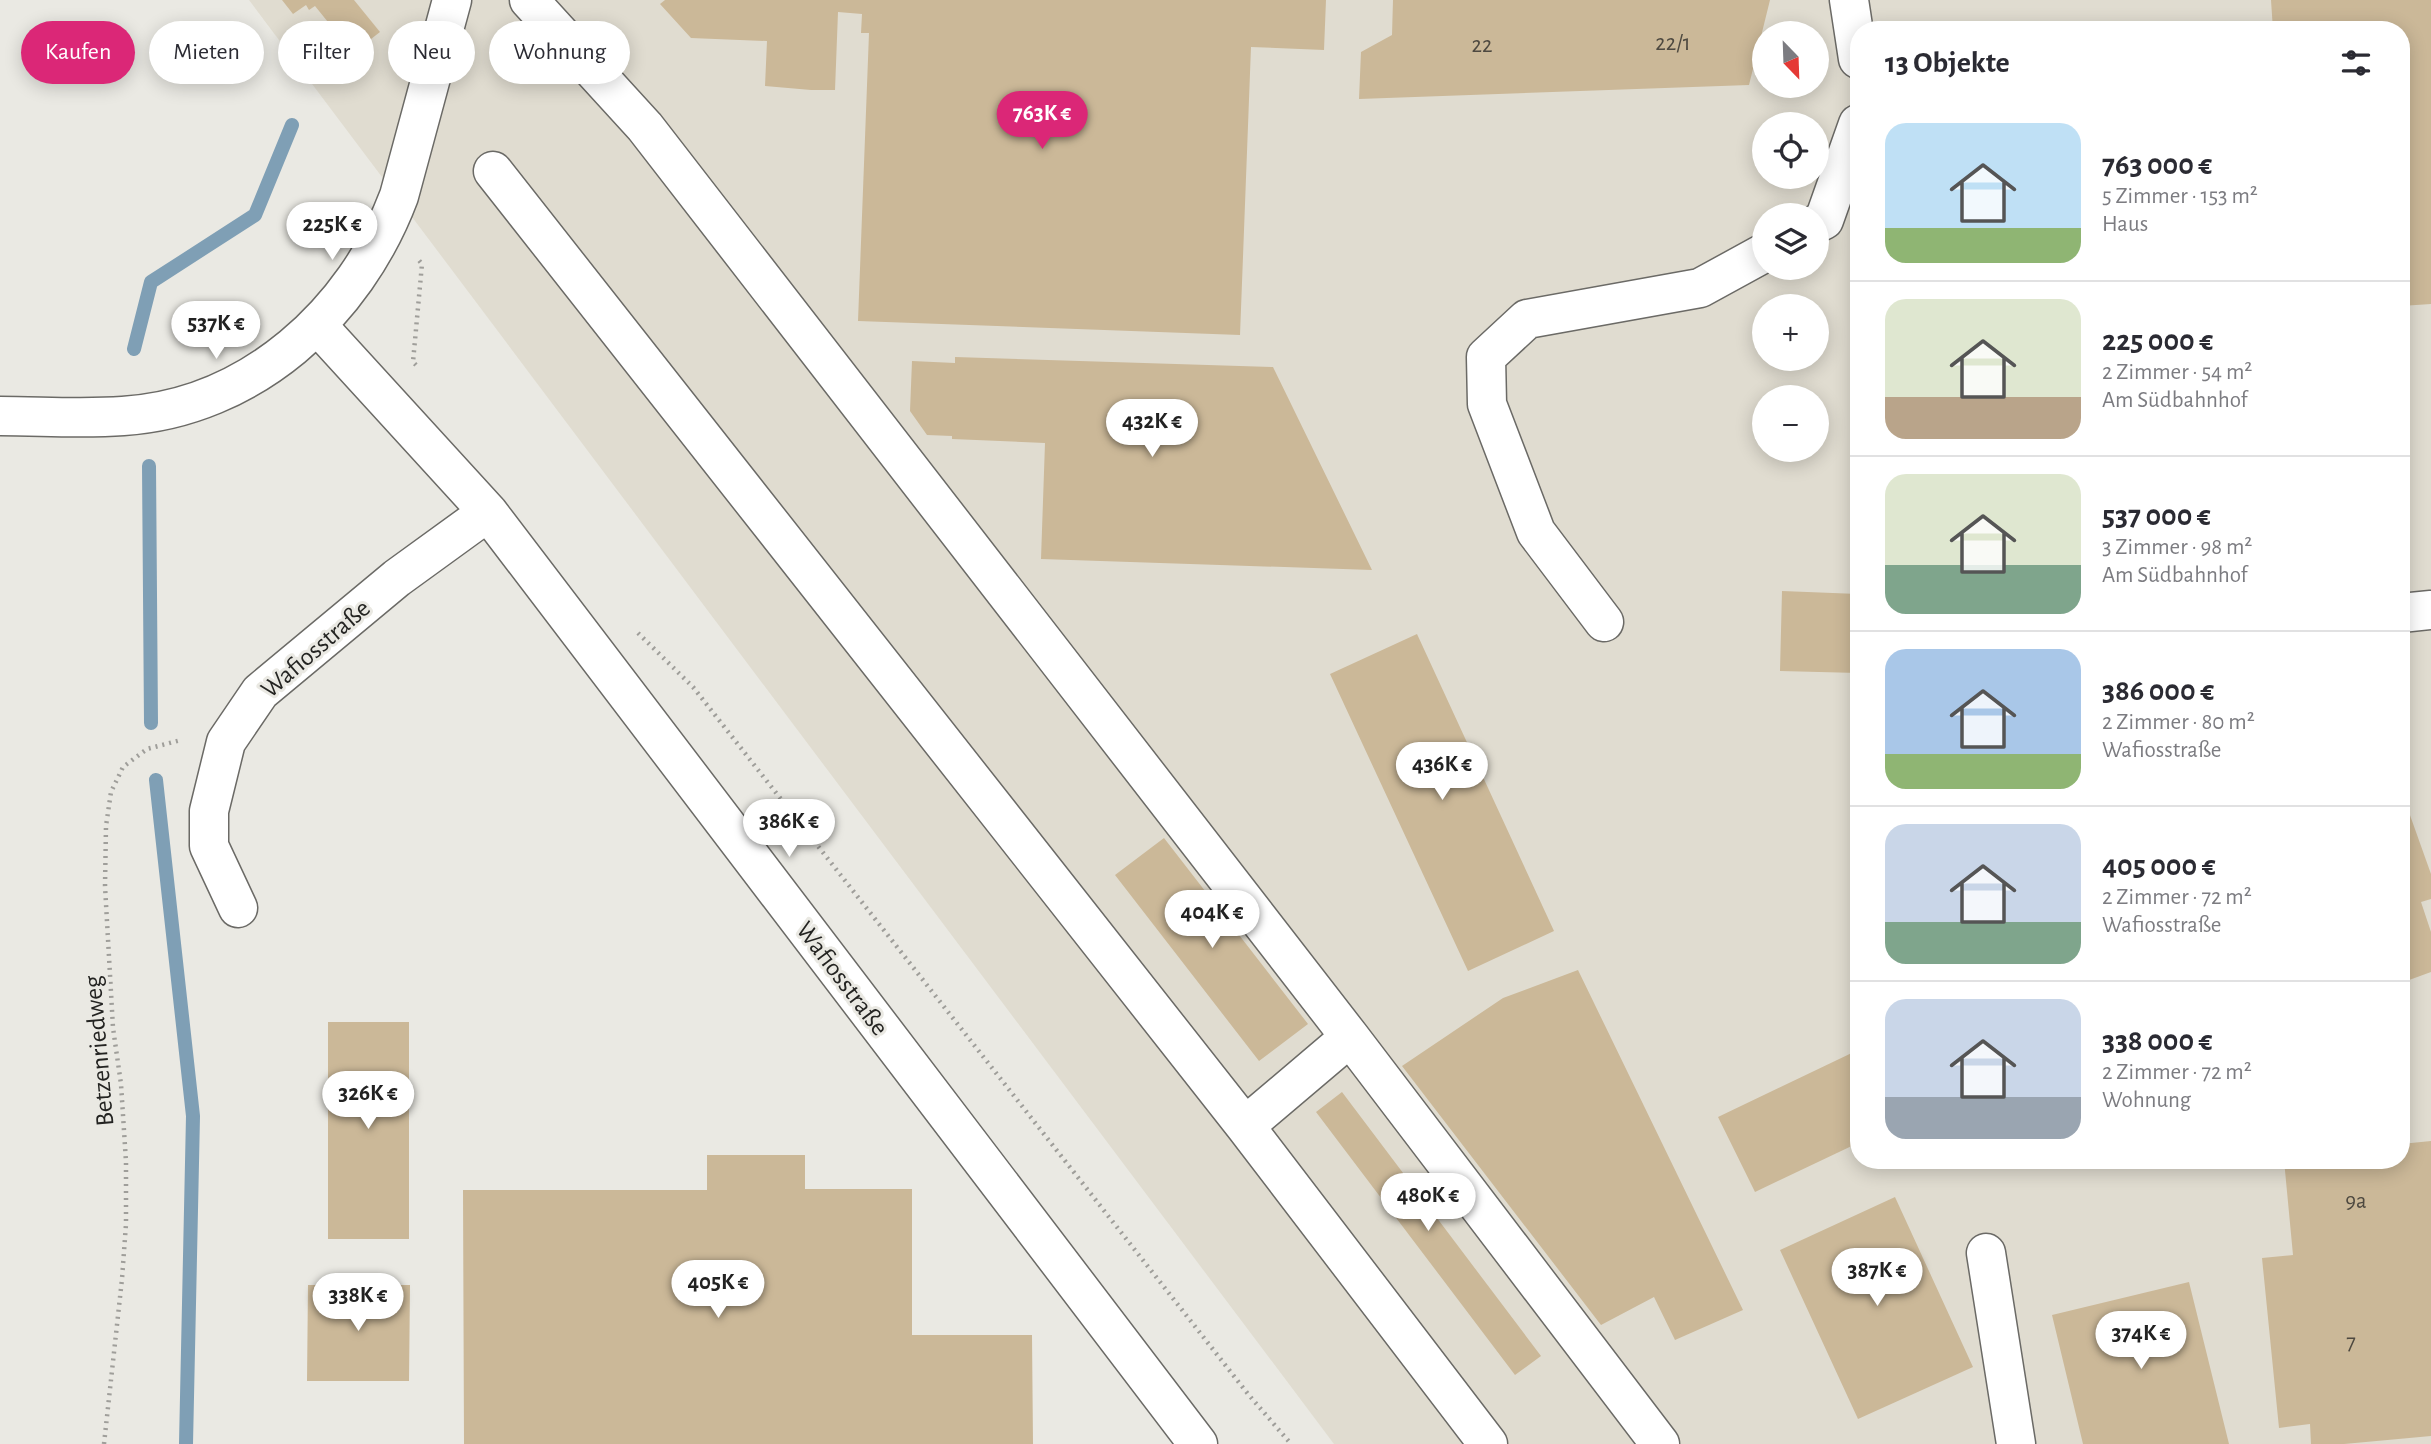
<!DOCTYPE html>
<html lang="de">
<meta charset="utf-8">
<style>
body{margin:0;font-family:"Alegreya Sans",sans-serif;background:#f7f7f7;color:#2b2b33;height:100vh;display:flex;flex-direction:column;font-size:26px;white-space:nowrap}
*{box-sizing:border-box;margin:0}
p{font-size:23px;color:#7c7c81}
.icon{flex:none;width:38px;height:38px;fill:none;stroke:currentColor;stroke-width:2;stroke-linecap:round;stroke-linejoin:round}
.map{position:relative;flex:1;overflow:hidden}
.sheet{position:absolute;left:1850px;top:21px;width:560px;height:1148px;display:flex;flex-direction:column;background:#fff;border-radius:28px;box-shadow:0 4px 18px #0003}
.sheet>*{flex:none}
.hud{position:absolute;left:21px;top:21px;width:665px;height:63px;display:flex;gap:14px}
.needle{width:46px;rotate:157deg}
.controls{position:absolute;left:1752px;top:21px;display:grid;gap:14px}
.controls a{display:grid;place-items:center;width:77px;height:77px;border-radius:50%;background:#fff;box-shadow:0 4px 18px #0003;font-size:35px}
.price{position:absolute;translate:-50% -60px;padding:0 16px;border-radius:24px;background:#fff;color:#222;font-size:23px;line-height:46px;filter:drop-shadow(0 2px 4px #0008)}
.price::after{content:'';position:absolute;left:50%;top:42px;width:21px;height:16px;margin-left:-10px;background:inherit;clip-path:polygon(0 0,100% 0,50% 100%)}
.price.on{background:#db2777;color:#fff}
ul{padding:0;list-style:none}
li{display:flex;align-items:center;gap:21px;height:175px;padding:0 35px}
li+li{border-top:2px solid #e1e1e2}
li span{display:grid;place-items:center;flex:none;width:196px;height:140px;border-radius:21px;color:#555}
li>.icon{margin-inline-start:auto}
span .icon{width:84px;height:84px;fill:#fffc;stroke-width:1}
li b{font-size:30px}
h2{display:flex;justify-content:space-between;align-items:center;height:84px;padding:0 35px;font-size:30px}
.tag{padding:0 24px;border-radius:32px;background:#fff;box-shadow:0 4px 18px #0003;font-size:24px;line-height:63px}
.tag.on{background:#db2777;color:#fff}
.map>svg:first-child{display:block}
.built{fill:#e0dcd0;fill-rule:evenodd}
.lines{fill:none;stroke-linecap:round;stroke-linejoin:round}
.stream{stroke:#7f9fb5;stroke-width:14}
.building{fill:#cbb898}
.minor-casing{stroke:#6b6a66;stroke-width:41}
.path{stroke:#9f9e9a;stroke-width:4.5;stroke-dasharray:2 5;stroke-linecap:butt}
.minor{stroke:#fff;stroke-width:38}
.labels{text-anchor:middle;stroke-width:6;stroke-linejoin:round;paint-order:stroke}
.number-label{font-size:23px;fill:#4e4940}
.street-label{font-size:26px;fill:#242422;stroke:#eae9e3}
</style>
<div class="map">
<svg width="2431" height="1444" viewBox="0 0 2431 1444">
<rect width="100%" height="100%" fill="#eae9e3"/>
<path class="built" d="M249 0H2431V1444H1334ZM1858 30H2401V1160H1858ZM1764 33H1816V86H1764ZM1764 124H1816V177H1764ZM1764 215H1816V268H1764ZM1764 306H1816V359H1764ZM1764 397H1816V450H1764Z"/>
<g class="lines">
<path class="stream" d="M134 349 151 282 255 215 292 125
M149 466 151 723
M156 780 193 1116 186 1444"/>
</g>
<path class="building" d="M282 0H354L380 32 353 53 315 6 309 10 306 5 293 14Z
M665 0H1326L1324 50 1251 47 1240 335 858 321 869 33H861L862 14 838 12 835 90H811L765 86 767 41 691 38 660 4Z
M1393 0H1770L1749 85 1359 99 1361 52 1392 35Z
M2271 0H2431V304L2401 306V30H2273Z
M955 357 1273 367 1372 570 1041 559 1045 443 952 439V436L927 435 910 411 912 361 955 363Z
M1782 591 1858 594V673L1780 671Z
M1417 634 1554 931 1468 971 1330 674Z
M2401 790 2431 874V899L2421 902 2431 932V972L2401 983Z
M1164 838 1308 1024 1259 1061 1115 875Z
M1578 970 1743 1310 1675 1340 1654 1297 1601 1325 1402 1066 1503 998Z
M328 1022H409V1239H328Z
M1858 1050V1143L1755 1192 1718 1117Z
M1342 1092 1541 1356 1515 1375 1316 1112Z
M2431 1141V1436L2344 1444H2311L2310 1424 2279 1428 2262 1258 2293 1255 2284 1160H2401V1144Z
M707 1155H805V1189H912V1335H1032L1033 1444H464L463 1190H707Z
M1895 1197 1973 1367 1858 1419 1780 1250Z
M2189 1282 2229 1444H2083L2052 1315Z
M308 1285H410L409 1381H307Z"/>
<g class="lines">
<g class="minor-casing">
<path id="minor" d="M529 0 645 127 1350 1037 1660 1444
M1849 0 1858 59
M493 171 1245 1126 1488 1444
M1816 224 1824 220 1858 124
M318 326 488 512 1198 1444
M0 416C41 416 82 419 123 416 251 408 355 313 399 196L452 0
M2401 613 2431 610
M1604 622 1536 532 1487 404 1486 357 1527 319 1700 288 1764 253
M238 908 209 846V811L226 742 260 692 397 578 488 512
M1245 1126 1350 1037
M1986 1253 2016 1444"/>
</g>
<path class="path" d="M416 365 413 362 422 264 417 258
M638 633 693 687 1248 1394 1291 1444
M104 1444 122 1279 126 1224V1162L121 1084 113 1028 105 886 106 826 111 792 123 767 147 749 181 740"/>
<use href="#minor" class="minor"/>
</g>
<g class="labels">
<g class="number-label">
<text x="1673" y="50">22/1</text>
<text x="1482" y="52">22</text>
<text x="2356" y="1208">9a</text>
<text x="2351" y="1349">7</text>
</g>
<g class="street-label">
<text transform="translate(315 648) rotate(-41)" y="9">Wafiosstraße</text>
<text transform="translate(843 978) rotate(53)" y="9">Wafiosstraße</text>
<text transform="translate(98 1051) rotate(-95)" y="9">Betzenriedweg</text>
</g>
</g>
</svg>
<div class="controls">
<a><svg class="needle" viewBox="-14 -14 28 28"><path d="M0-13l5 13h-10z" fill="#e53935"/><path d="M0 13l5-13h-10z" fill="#7c7c81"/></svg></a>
<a><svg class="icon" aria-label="locate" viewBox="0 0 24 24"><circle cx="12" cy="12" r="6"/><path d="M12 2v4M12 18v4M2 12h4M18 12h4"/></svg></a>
<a><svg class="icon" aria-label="layers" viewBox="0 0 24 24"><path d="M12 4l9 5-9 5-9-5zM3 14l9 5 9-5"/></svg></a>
<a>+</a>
<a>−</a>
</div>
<b class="price on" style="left:1042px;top:151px">763K €</b>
<b class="price" style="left:332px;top:262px">225K €</b>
<b class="price" style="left:216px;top:361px">537K €</b>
<b class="price" style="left:1152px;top:459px">432K €</b>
<b class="price" style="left:1442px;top:802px">436K €</b>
<b class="price" style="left:789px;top:859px">386K €</b>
<b class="price" style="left:1212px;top:950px">404K €</b>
<b class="price" style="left:368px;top:1131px">326K €</b>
<b class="price" style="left:1428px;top:1233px">480K €</b>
<b class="price" style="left:1877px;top:1308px">387K €</b>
<b class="price" style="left:718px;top:1320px">405K €</b>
<b class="price" style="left:358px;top:1333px">338K €</b>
<b class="price" style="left:2141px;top:1371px">374K €</b>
<div class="hud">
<a class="tag on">Kaufen</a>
<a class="tag">Mieten</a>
<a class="tag">Filter</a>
<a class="tag">Neu</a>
<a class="tag">Wohnung</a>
</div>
<section class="sheet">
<h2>13 Objekte<svg class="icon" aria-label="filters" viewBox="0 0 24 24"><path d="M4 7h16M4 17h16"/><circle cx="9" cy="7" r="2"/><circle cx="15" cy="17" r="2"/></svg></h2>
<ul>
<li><span style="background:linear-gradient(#bfe0f5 75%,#8fb573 0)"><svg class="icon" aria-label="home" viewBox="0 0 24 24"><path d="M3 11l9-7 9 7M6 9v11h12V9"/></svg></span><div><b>763 000 €</b><p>5 Zimmer · 153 m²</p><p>Haus</p></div></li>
<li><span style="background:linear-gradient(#dfe7d0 70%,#b9a48a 0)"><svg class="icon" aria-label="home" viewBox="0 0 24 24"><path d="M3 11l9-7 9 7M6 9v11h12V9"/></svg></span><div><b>225 000 €</b><p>2 Zimmer · 54 m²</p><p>Am Südbahnhof</p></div></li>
<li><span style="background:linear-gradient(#dfe7d0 65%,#7fa58c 0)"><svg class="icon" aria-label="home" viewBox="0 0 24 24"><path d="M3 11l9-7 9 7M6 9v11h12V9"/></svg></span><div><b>537 000 €</b><p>3 Zimmer · 98 m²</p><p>Am Südbahnhof</p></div></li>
<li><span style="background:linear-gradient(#a9c7e8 75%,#8fb573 0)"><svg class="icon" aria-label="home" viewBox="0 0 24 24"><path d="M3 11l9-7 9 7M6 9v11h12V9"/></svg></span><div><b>386 000 €</b><p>2 Zimmer · 80 m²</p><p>Wafiosstraße</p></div></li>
<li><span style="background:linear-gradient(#c9d6e8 70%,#7fa58c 0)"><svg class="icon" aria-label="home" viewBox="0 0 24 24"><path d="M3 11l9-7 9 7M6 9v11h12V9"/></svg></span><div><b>405 000 €</b><p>2 Zimmer · 72 m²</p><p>Wafiosstraße</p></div></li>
<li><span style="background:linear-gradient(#c9d6e8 70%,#9aa5b1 0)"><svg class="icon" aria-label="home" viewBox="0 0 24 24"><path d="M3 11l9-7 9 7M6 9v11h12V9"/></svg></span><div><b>338 000 €</b><p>2 Zimmer · 72 m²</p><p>Wohnung</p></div></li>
</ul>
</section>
</div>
